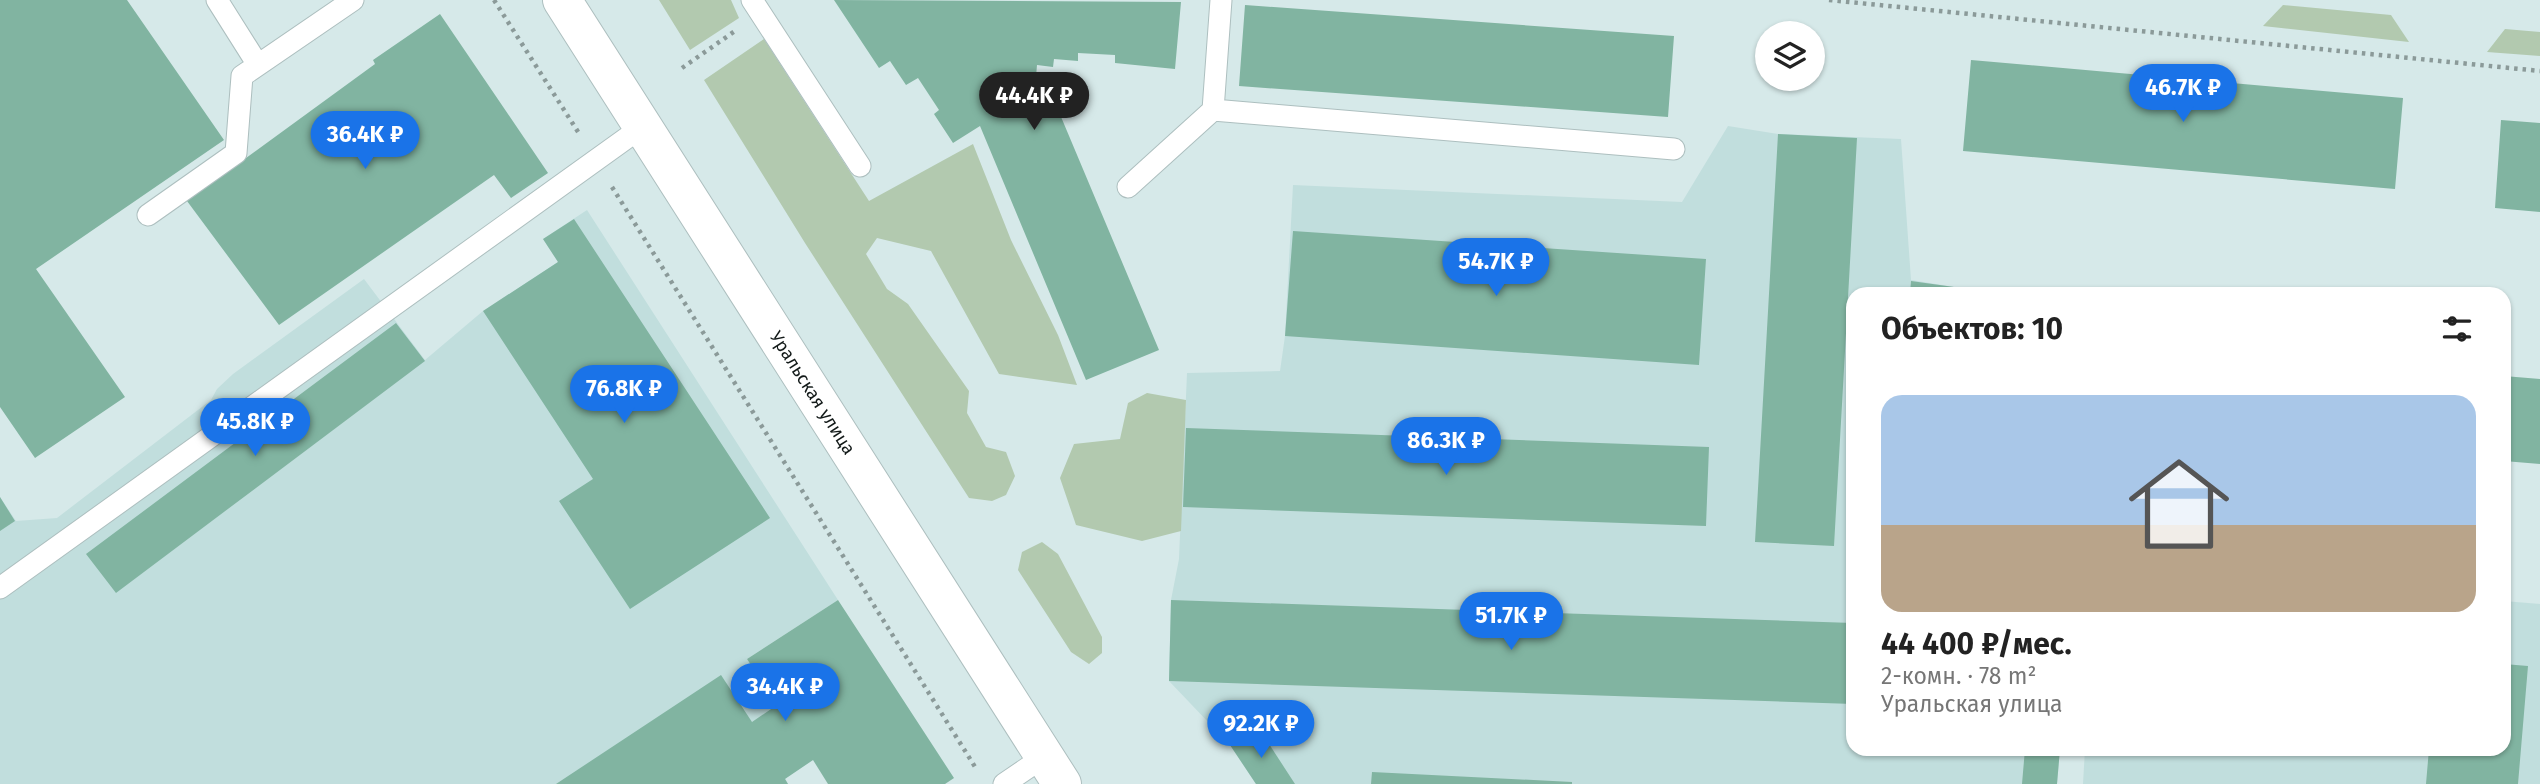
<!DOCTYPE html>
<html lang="ru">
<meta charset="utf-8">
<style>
body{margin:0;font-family:"Fira Sans",sans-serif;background:#f6f6f6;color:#222;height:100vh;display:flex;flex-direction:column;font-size:26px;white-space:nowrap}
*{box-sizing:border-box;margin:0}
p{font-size:23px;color:#767676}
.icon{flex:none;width:38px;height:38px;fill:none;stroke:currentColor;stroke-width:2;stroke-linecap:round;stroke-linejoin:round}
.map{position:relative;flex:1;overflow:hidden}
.side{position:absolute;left:1846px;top:287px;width:665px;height:469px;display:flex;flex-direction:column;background:#fff;border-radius:21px;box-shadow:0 2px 5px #0004}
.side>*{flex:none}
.controls{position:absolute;left:1755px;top:21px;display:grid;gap:14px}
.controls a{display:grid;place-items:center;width:70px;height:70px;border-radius:50%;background:#fff;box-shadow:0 2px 5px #0004;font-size:35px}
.price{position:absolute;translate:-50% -60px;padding:0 16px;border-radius:24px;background:#1a73e8;color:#fff;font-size:23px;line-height:46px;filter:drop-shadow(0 2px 4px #0008)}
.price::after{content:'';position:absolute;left:50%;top:42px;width:21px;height:16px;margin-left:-10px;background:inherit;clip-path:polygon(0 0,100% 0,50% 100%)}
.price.active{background:#222;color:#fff}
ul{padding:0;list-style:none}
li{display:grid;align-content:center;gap:14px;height:371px;padding:0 35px}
li span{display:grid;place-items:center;height:217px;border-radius:21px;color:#555}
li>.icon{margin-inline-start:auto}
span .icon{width:126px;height:126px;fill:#fffc;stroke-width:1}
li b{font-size:30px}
h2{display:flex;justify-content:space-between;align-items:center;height:84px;padding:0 35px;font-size:30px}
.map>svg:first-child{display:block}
.built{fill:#c1dedd}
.green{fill:#b2c9af}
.building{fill:#81b4a1}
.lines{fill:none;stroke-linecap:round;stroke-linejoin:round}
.service-casing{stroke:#adbfbf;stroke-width:23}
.tertiary-casing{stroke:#adbfbf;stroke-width:40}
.path{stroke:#8b9a99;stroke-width:4.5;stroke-dasharray:3.5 5;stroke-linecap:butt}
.service{stroke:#fff;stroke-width:21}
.tertiary{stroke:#fff;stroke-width:38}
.labels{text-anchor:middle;stroke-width:5;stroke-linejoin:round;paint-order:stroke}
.street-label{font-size:18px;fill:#131a19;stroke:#e3f7f6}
</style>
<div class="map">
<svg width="2540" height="784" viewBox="0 0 2540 784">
<rect width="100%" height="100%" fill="#d6e9e9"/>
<path class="built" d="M1728 126 1778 134 1901 139 1911 280 1954 287V294H1853V749H2060L2057 784H1256L1230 745 1169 681 1171 600 1179 559 1187 373 1280 371 1285 336 1293 185 1682 202Z
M587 210 838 600 747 659 813 760 785 778 788 784H0V497L16 521 57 518 211 400 217 389 233 374 364 279 425 360 483 311 558 262 543 239Z
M2504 601 2540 604V784H2083L2085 749H2504Z"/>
<path class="green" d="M659 0H731L739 18 690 50Z
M2283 5 2391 15 2409 42 2263 26Z
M2505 29 2540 32V56L2487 52Z
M764 39 869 201 973 144 1011 240 1058 335 1077 385 999 374 931 251 877 238 866 254 887 289 908 304 969 391 967 413 986 447 1006 452 1015 476 1006 495 992 501 969 498 805 243 704 80Z
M1147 393 1186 400 1181 531 1142 541 1076 525 1060 478 1074 444 1120 439 1128 403Z
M1042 542 1058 554 1102 637V653L1089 664 1071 652 1018 570 1022 552Z"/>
<path class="building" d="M0 0H127L224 140 36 269 125 397 35 458 0 407Z
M834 0 1181 2 1175 69 1115 63V55L1078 53V61L1054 59 1053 67 1037 65 1036 77 1052 78 1051 93 1159 350 1086 380 980 126 953 143 934 114 939 110 918 78 906 85 890 61 879 68Z
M1245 5 1674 36 1668 117 1239 86Z
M440 14 548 173 511 198 494 175 279 325 187 201 375 64 373 60Z
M1971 60 2403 98 2395 189 1963 151Z
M2501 120 2540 123V212L2495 208Z
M1778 134 1857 138 1834 546 1755 542Z
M574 219 770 518 630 609 559 501 593 479 483 311 558 262 543 239Z
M1293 231 1706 259 1699 365 1285 336Z
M1911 281 1954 287V294H1910Z
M396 323 425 361 116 593 86 554Z
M2504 376 2540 379V464L2504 461Z
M1186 428 1709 447 1706 526 1183 507Z
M0 497 15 521 0 531Z
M838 600 954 778 945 784H828L813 760 785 779 788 784H556L721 675 752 722 777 705 747 659Z
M1171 600 1853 623V704L1169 681Z
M2504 664 2528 666 2518 784H2426L2429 749H2504Z
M1258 727 1295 784H1256L1230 745Z
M2025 749H2060L2057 784H2022Z
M1372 772 1572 782V784H1371Z"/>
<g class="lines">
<g class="service-casing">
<path id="service" d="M217 0 258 65
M752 0 860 166
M1213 110 1221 0
M1128 187 1213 110 1674 149
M148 215 236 153 242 76 353 0
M0 588 642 127
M1004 784 1045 756"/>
</g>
<g class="tertiary-casing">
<g id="tertiary">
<path id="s1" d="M562 0 1062 784"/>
</g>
</g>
<path class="path" d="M494 0 580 135
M1829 0 2540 71
M682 68 735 31
M612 187 977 770"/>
<use href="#service" class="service"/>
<use href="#tertiary" class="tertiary"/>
</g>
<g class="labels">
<g class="street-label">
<text dy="6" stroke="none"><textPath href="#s1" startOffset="466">Уральская улица</textPath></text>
</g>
</g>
</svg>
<div class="controls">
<a><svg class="icon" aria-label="layers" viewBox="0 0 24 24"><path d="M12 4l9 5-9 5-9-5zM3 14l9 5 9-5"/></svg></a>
</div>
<b class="price" style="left:2183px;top:124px">46.7K ₽</b>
<b class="price active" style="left:1034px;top:132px">44.4K ₽</b>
<b class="price" style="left:365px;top:171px">36.4K ₽</b>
<b class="price" style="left:1496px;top:298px">54.7K ₽</b>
<b class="price" style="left:624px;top:425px">76.8K ₽</b>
<b class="price" style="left:255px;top:458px">45.8K ₽</b>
<b class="price" style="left:1446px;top:477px">86.3K ₽</b>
<b class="price" style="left:1511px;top:652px">51.7K ₽</b>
<b class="price" style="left:785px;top:723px">34.4K ₽</b>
<b class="price" style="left:1261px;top:760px">92.2K ₽</b>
<section class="side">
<h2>Объектов: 10<svg class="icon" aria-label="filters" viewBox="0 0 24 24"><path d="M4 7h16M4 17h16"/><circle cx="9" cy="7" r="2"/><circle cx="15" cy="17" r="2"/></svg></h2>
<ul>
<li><span style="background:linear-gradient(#a9c7e8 60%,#b9a48a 0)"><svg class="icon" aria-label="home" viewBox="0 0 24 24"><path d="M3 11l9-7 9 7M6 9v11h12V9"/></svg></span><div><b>44 400 ₽/мес.</b><p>2-комн. · 78 m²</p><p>Уральская улица</p></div></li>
</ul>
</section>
</div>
